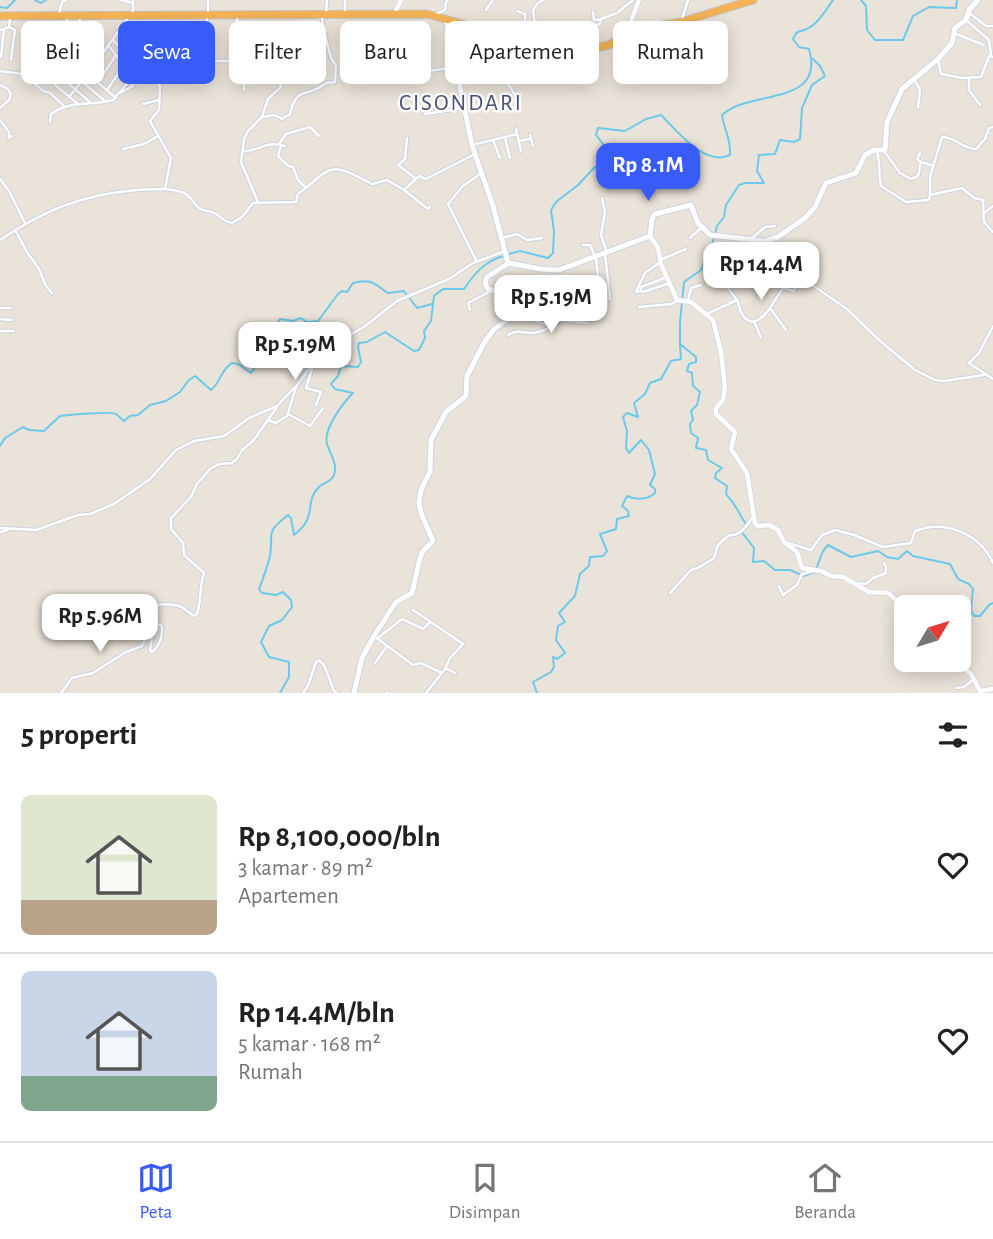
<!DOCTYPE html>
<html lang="id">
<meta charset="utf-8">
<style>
body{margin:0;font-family:"Alegreya Sans",sans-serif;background:#f6f6f6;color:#222;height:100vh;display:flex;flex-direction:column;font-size:26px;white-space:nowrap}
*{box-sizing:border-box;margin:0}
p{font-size:23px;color:#767676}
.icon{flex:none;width:38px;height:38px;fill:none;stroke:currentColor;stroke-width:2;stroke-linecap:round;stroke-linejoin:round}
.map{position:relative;height:693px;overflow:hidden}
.side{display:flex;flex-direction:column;background:#fff;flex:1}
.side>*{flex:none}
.top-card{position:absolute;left:21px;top:21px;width:952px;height:63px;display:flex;gap:14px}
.needle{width:46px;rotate:52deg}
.fabs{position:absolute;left:894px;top:595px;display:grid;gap:14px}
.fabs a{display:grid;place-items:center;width:77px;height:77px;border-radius:10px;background:#fff;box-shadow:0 4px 18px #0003;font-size:35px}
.price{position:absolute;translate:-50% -60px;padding:0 16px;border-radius:14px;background:#fff;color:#222;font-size:23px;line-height:46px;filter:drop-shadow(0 2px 4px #0008)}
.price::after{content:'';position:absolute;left:50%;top:42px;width:21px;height:16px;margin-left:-10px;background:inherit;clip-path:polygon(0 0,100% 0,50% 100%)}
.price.selected{background:#385cf7;color:#fff}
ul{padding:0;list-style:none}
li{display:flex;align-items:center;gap:21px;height:175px;padding:0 21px}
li+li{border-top:2px solid #e0e0e0}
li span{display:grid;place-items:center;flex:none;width:196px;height:140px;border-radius:10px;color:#555}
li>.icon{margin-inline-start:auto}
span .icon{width:84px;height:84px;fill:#fffc;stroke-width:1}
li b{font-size:30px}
h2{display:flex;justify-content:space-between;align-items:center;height:84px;padding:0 21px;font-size:30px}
.pill{padding:0 24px;border-radius:10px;background:#fff;box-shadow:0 4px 18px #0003;font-size:24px;line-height:63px}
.pill.selected{background:#385cf7;color:#fff}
.dock{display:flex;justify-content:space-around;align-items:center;height:98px;border-top:2px solid #e0e0e0;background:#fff;font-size:19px;color:#767676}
.dock a{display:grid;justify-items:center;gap:4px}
.dock .selected{color:#385cf7}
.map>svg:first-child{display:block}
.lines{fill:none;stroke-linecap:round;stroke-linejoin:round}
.stream{stroke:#6bcaec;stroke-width:2}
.minor-casing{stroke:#ced2e1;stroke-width:4.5}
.tertiary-casing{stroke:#ced2e1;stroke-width:6}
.secondary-casing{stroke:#ced2e1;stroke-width:7}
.trunk-casing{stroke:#c3c3c3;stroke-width:9}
.minor{stroke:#fff;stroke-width:2.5}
.tertiary{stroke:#fff;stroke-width:4.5}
.secondary{stroke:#fff;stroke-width:5}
.trunk{stroke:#f5b356;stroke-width:7}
.labels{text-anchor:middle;stroke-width:5;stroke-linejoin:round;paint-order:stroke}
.quarter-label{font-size:23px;letter-spacing:2px;fill:#495177;stroke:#fff}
</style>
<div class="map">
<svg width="993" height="693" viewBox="0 0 993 693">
<rect width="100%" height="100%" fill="#eae3d9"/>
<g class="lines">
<path class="stream" d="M35 0 41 3 46 0
M861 0 866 6 867 30 875 40H903L913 16 929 7 956 8 957 0
M0 7 7 8 15 0
M813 59 820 66 825 76 812 85 802 108 800 139 794 142 780 140 775 154 759 155 757 171 764 183H745L739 185 726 205 724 217 717 226 712 245 701 270 684 282 680 322V344L696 357V362L689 364 687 371 692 373 693 386 700 392 697 405 691 411 693 420 690 424 691 433 698 438 696 448 706 450 708 460 722 468 716 473 715 478 727 486 726 494C738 507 737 511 746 524L741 531 754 548 753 562 764 561 775 570H790L804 576 815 572 823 551 828 545 851 557 878 551 887 557 898 559 907 551 913 556 950 564 958 579 969 584 973 589 971 610 974 616H980L989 605 993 603
M509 254 520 251 548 258 553 253 554 231 551 210 556 202 578 185 595 167 615 170 623 167 625 163 610 153 596 135 598 128 625 131 646 119 661 115C677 131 705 167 730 155 731 137 724 131 722 115 749 89 826 107 809 49L799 47 793 39 797 32C816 29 823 14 833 0
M0 446 5 438 23 427 29 430 44 431 60 416C69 415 111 411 116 414 119 416 121 419 124 421L130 416 138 415 150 405 166 401 180 392 189 380 195 376 211 390C221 382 221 369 232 363L238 364 251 373 264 353 262 347 256 343 255 338 270 334 280 319 293 321 301 318 307 322 318 321 338 294 342 291 347 292 353 283C372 278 374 284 388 293L404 291 417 308 432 304
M280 693 289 677V662L269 657 261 642 269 626 282 620 292 607 291 600 283 592 276 595 262 593 259 589C261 585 269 561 270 556 274 531 264 534 288 515L291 518 294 535C318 517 304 503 318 488 323 482 331 483 334 475 338 464 330 454 327 444 323 429 343 403 353 393L335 389 331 384 338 376 341 366 358 367 361 362 358 347 359 343 367 342 385 332 414 351 419 350 425 338 424 331 431 321 434 296 443 289H464C474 274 486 260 504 256
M537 693 533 682 551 672 554 667 553 657 557 659 565 653 556 640 558 626 565 622 559 613 575 596 580 574 589 566 590 557 603 556 607 551 600 534 616 529 617 519 629 516 628 511 622 506 627 496C635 500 648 500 655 493V489L650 485 655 474 649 450 641 440 629 453 626 448 627 431 623 417 627 413 638 417 634 403 645 394 650 383 661 379 671 361 681 359 680 345"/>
<g class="minor-casing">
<path id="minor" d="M121 0 133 3
M345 0V13
M486 10 493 0
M517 11 525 14 526 49
M208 12V0
M593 12 594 20 601 19
M968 12 986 26H993
M133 13V0
M59 14 62 2 66 0
M326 14 327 0
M436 14 445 10 446 2 448 0
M238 15 235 28 238 30
M682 19 688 0
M966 20 989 40 991 55
M593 26 596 47
M9 27 15 30 11 60
M79 27 80 16
M589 27 600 24 601 19 617 13 633 0
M0 30 9 27 10 19
M57 33 63 30 68 17
M954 33 984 45
M205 36 207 18
M112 39 132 61 135 60 160 86 159 110 150 121 171 158 165 189
M538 49 533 10 538 3 544 0
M92 50 101 55
M123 53H168L204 61H249L270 46 281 87 268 99 262 117 248 131 244 139 241 162 258 202
M1 57 4 29
M492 57 516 97
M938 59 941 74 963 78 981 77 989 56 993 57
M485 60 486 83
M77 65 116 98
M79 66 85 57
M68 70 105 101
M0 71 22 74 45 92H49L64 106
M428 71 456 67
M60 76 90 102
M969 78V90L980 105
M915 81 920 90 918 108
M98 82 116 55
M0 85 8 89 11 94 9 100 0 108
M55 85 77 103
M107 90 124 65
M244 90V78L267 82 279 77
M120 93 133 86 130 80
M69 97 88 74 127 19
M143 104 159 100
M425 114 464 108
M263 117 275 115 282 119 290 114C297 84 307 99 326 83L335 82 336 66 331 58 323 28 322 17
M0 120 9 132V138L12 136
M50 122 51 114C70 100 92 106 113 100L130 80 127 69 108 45
M516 129 521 151
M530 135 533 146
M407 138 405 159 398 165 415 178
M505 138 510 158
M493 140 500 158
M518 141 531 139
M279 144 286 134 310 127 319 136
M281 145 278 156 288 166 293 167 298 180 305 187
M472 145 517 134
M123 149 144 144 158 136
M876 150C881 159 878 175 881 186L906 202 929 200 930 195 962 188 974 198 983 200 984 222 993 232
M243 151C260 152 264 140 285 146
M884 151 900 173 911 179 918 176 921 162 934 166
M920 153 917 159 921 162
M0 179 9 191 25 223
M404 190 428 209 430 207
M930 195V177L942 137C956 137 962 149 976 149L985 139 989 128 993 127
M602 198 605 212 601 235 606 250
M983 214 993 206
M15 230 27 252 39 269 46 286 52 293
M502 238 517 234 527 240 542 238
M690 238 702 227
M751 239 765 227 775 226
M0 240C44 210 82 195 136 190 151 189 170 187 184 193 192 196 193 204 199 208 204 212 209 210 214 213 222 216 223 222 232 223L242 217 253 203 296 202 298 194C335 165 328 161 372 184L387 180 404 190 419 176 426 179 475 154
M765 241 786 267 847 309 879 340 915 370 935 380 944 381 984 375
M583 245H590L595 257
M596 257 598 277
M660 260 686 249
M477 262 448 204 463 186 480 174
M777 277 786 267
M727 287 737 300
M641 291 636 292 645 273 660 262
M643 292 641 291V287L667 277
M643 292 670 283
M688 301 691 288 701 285
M582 307 610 299 605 254
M639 307 672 304 678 300
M0 308H11
M470 310 468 303 491 291
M516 314 545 324 560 320 588 323
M707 314 737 300C739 304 739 308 741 312 750 330 762 319 770 308
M0 319 12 320
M754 321 761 338
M993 326 979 353 969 363 993 379
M786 330 770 308 783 288 794 291 798 274
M0 331H14
M508 335C518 329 522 333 532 333 541 333 553 326 560 320
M312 369 306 388 321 392 316 405
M288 414 310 426 323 408
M268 420 276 423 287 416 296 387
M0 528 36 530 78 515 90 514 114 504 150 479 176 450 194 441 224 436 249 418 277 406 298 384 307 371 319 363 330 346 364 327 397 301 449 279 473 263 505 251
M0 532 8 530
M788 543 811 550 822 535 835 530 854 535 883 547 911 543 915 531C945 519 980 534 993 563
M855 583 866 584 873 578 886 573V566L884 563
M779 586 783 595 797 585 802 574 813 571
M670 593 691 570 698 568 714 558 718 545 729 535C739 537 747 526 752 518
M413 610 463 644 450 658 445 669 426 693
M374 636 413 665 421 663 442 673
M379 637 402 619 423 629 430 622
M375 663 387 646
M445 668 455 673
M956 688 964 687 974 679
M61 693 72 678 93 673 126 652 142 646 148 633 152 638 150 650 152 652C161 645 162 636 162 626L142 617 139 611C149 604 168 603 179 606 185 608 189 613 194 616L197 614C202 600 199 586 204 573L184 555 183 543 171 529V518L191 497 197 484 210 469 219 464 232 463 237 459 242 450 253 441 277 407
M303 693 308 686 316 662 319 660 324 665 334 691 337 693
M386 693H388"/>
</g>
<g class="tertiary-casing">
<path id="tertiary" d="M395 13 401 0
M626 35 639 0
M650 236 658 248 661 264 677 300 691 302 713 320 721 352 725 387 723 400 716 408V414L735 432 731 449 747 473 755 524 758 526 769 525 778 530 784 542 797 552 802 568 821 571 831 576 843 577 869 592 888 593 906 609
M956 660 971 674 980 691 993 689"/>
</g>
<g class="secondary-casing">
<path id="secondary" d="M446 19 472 145 493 206 508 263
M457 71 514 50
M354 693 362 658 374 636 396 602 412 593 420 558 423 551 433 541 421 513 419 502 421 490 430 471 431 440 446 412 466 396 467 376 484 343 494 329 516 314 521 308V303L516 297 488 289 485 283 487 277 509 263 540 269 559 270 650 236 652 219 655 214 691 205 698 223 710 235 765 241 778 237 805 218 815 207 826 183 856 173 865 155 874 150H885L887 122 902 89 938 59 952 43 955 28 966 20 969 10 978 0"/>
</g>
<g class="trunk-casing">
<path id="trunk" d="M0 16 427 14 463 24 479 35 508 49 526 52 570 54 609 45 637 29 681 22 753 0"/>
</g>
<use href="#minor" class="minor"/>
<use href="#tertiary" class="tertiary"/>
<use href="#secondary" class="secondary"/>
<use href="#trunk" class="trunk"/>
</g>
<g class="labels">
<g class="quarter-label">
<text x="461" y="110">CISONDARI</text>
</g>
</g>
</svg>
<div class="fabs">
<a><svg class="needle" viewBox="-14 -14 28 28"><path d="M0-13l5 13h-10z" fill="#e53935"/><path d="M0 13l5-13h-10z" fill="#767676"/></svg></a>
</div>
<b class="price selected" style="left:648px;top:203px">Rp 8.1M</b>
<b class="price" style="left:761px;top:302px">Rp 14.4M</b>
<b class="price" style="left:551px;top:335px">Rp 5.19M</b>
<b class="price" style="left:295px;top:382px">Rp 5.19M</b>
<b class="price" style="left:100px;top:654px">Rp 5.96M</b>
<div class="top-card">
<a class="pill">Beli</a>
<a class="pill selected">Sewa</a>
<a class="pill">Filter</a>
<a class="pill">Baru</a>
<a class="pill">Apartemen</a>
<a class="pill">Rumah</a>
</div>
</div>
<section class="side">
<h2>5 properti<svg class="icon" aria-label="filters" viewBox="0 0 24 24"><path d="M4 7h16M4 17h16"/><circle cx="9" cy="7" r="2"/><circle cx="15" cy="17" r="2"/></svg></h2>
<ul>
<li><span style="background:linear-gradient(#dfe7d0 75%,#b9a48a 0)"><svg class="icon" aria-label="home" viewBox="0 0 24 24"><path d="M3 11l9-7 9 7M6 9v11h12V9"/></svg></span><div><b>Rp 8,100,000/bln</b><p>3 kamar · 89 m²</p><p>Apartemen</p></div><svg class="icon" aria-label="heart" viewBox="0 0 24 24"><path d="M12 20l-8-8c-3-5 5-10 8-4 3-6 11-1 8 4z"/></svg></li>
<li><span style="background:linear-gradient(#c9d6e8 75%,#7fa58c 0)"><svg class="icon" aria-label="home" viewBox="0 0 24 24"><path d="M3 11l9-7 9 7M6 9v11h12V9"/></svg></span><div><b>Rp 14.4M/bln</b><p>5 kamar · 168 m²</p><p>Rumah</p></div><svg class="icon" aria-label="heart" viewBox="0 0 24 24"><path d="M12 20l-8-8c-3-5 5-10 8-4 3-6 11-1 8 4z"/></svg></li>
</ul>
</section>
<nav class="dock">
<a class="selected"><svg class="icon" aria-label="map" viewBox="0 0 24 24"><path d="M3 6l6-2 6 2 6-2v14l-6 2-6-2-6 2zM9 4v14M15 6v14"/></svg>Peta</a>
<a><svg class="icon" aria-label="saved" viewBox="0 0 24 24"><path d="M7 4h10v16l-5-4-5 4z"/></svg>Disimpan</a>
<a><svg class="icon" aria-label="home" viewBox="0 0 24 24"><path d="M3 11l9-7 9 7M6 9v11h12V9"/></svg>Beranda</a>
</nav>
